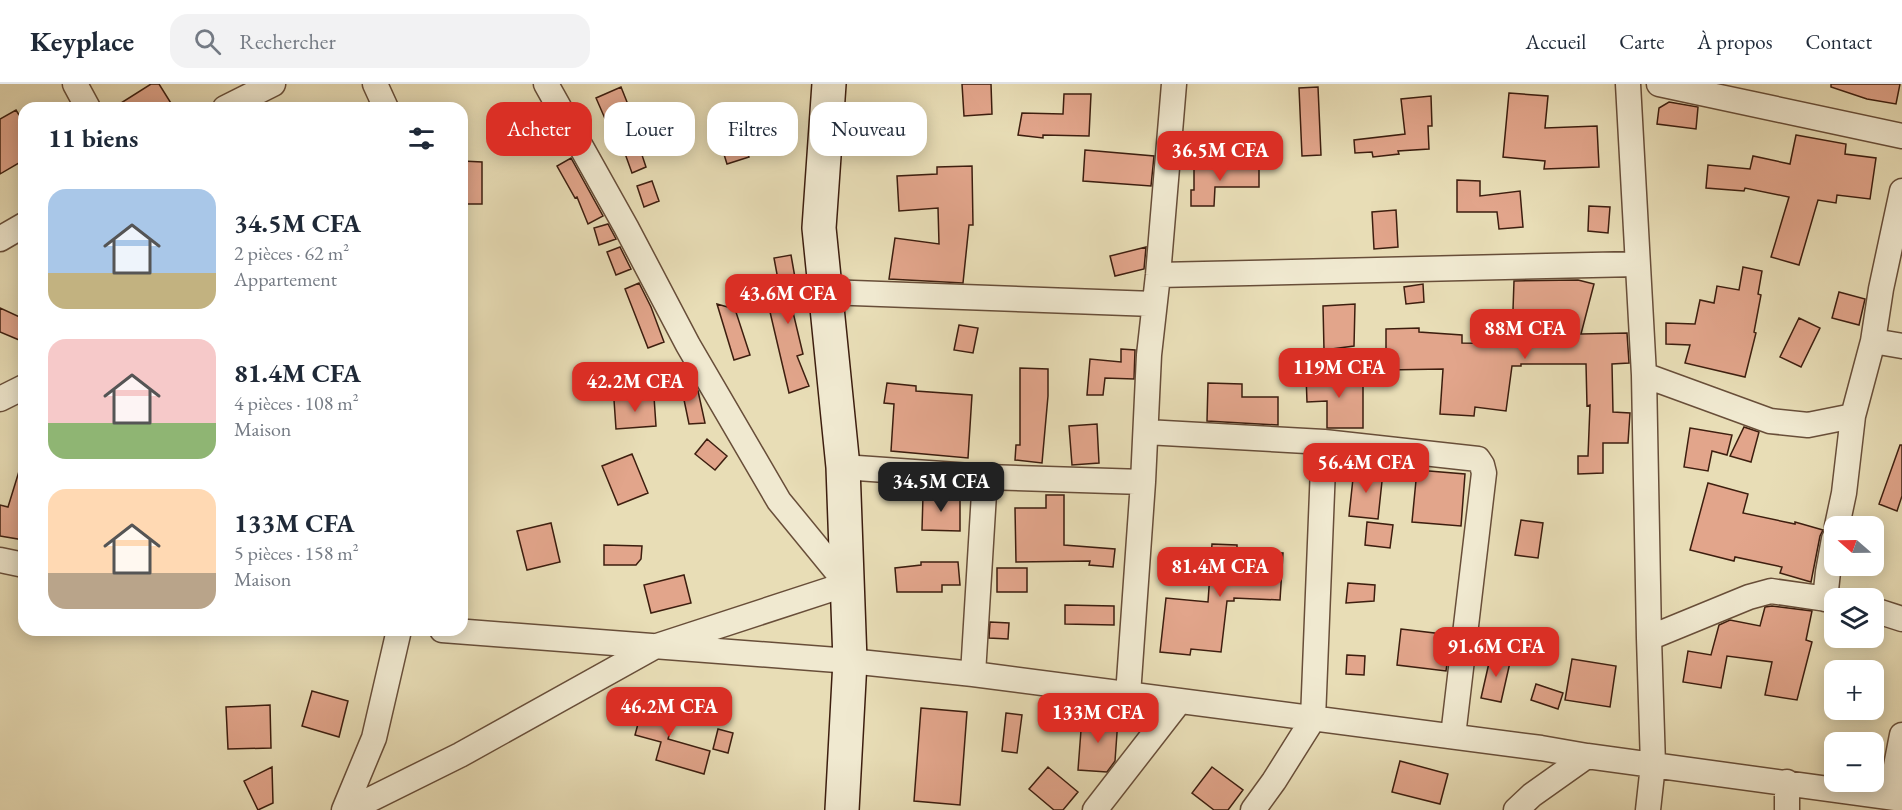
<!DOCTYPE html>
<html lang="fr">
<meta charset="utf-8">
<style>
body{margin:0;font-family:"EB Garamond",serif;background:#f2f2f3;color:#1f2937;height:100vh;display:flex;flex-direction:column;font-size:22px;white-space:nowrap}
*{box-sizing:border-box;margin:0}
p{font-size:20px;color:#747a83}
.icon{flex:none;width:33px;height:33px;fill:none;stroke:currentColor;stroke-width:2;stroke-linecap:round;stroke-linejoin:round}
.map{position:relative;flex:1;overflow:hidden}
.panel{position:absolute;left:18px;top:18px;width:450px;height:534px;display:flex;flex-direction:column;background:#fff;border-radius:18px;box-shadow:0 3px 15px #0003}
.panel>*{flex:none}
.guide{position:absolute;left:486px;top:18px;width:570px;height:54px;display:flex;gap:12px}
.needle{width:39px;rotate:290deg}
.fabs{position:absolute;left:1824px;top:432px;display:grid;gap:12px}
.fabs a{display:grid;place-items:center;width:60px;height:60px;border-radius:12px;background:#fff;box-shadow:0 3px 15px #0003;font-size:30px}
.price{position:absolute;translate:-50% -51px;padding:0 14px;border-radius:12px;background:#d93025;color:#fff;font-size:20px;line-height:39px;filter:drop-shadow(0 2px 3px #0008)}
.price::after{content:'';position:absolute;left:50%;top:36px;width:18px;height:14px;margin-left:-9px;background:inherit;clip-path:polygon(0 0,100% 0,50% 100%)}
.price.current{background:#222;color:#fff}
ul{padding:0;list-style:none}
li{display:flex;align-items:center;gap:18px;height:150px;padding:0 30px}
li span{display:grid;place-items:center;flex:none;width:168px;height:120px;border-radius:18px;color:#555}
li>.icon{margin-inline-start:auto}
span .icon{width:72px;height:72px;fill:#fffc;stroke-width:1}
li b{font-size:26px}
h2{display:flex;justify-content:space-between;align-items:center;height:72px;padding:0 30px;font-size:26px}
.pill{padding:0 21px;border-radius:18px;background:#fff;box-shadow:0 3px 15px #0003;font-size:21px;line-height:54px}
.pill.current{background:#d93025;color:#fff}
header{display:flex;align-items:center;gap:36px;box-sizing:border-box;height:84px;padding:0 30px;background:#fff;border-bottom:2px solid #e0e1e3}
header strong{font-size:28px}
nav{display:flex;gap:33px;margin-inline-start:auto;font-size:21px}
.search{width:420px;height:54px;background:#f2f2f3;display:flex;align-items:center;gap:15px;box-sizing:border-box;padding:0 21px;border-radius:18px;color:#747a83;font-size:22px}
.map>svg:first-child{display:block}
.building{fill:#e2a58b;stroke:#3d1e0f;stroke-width:1.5}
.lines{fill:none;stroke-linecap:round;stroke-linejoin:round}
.minor-casing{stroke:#684e39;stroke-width:27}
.secondary-casing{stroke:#3d1e0f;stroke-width:36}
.minor{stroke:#f0e9d0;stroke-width:24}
.secondary{stroke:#f0e9d0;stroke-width:33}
</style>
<header>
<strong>Keyplace</strong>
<div class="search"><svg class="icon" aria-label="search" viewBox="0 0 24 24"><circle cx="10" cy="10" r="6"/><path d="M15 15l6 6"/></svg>Rechercher</div>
<nav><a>Accueil</a><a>Carte</a><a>À propos</a><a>Contact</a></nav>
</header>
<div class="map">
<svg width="1902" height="726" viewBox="0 0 1902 726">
<rect width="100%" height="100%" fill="#e8ddb6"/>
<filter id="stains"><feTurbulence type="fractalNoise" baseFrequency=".00333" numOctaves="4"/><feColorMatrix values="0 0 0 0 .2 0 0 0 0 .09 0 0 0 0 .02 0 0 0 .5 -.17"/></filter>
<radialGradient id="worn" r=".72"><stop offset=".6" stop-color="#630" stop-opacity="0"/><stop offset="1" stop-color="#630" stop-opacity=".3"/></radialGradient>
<path class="building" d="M151 0H159L174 24H113Z
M962 0H991L992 30 964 32Z
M1831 0H1900L1896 20 1867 15 1831 3Z
M621 3 637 43 633 44 646 83 632 89 618 50 613 53 596 14Z
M1318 3 1321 71 1302 72 1299 4Z
M1509 9 1548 12 1545 44 1597 42 1599 83 1544 85 1545 77 1503 73Z
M1064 10H1091L1089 52 1043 51V54L1018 51 1022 29 1063 30Z
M1431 12 1432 42H1428L1429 65 1398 67 1399 70 1373 73 1372 68 1355 69 1354 56 1405 50 1401 15Z
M1669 18 1698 23 1696 45 1657 40 1659 24Z
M866 21H888L889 57H866Z
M16 26 24 39V76L0 90V35Z
M740 45 749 73 727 80 718 51Z
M1796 51 1846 60 1845 70 1876 74 1870 115 1837 111 1836 119 1818 116 1799 181 1771 173 1789 113 1745 104 1744 107 1706 104 1708 81 1750 85 1753 72 1790 80Z
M1085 66 1154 72 1151 102 1083 97Z
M571 74 603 132 588 140 577 113 575 114 557 82Z
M462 77 482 78V120H462Z
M972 82 973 141H969L963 199 889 195 895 154 939 160 938 124 899 127 897 92 937 90V83Z
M1194 82 1259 83V103H1215L1214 122H1191V106H1194Z
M1457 96 1480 97V112L1520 107 1523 143 1499 145 1497 128H1457Z
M652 97 659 117 644 123 637 102Z
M1589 122 1610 123 1608 149 1588 147Z
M1396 126 1398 163 1374 165 1372 128Z
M608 140 616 155 599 161 594 144Z
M620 163 631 185 616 191 607 168Z
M1146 163 1144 185 1115 192 1110 172Z
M791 171 800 222 792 224 803 270 797 272 809 302 789 309 770 228 777 226 775 219 782 217 774 174Z
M1743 183 1762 187 1758 210 1761 211 1754 248 1756 249 1745 293 1685 279 1690 261 1666 260V239L1695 240 1700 216 1714 219 1717 202 1739 206Z
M1578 196 1594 200 1581 250 1627 249 1629 279 1612 280 1613 328 1630 329 1628 359H1603V389L1578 390V372H1588L1590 321 1587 322 1586 280H1521V282H1512L1506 327 1475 323 1474 332 1440 330 1443 285 1386 286V245L1419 244V248L1462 251V259L1524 260V226H1513L1514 197Z
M639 199 651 223 664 258 648 264 625 205Z
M1423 200 1424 218 1406 220 1404 203Z
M1839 208 1865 215 1859 241 1832 234Z
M717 220 735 225 750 271 734 276Z
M1355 220 1354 262 1324 266 1323 222Z
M0 224 24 235V258L0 248Z
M1799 234 1820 244 1801 283 1780 273Z
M959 241 978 244 973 269 954 266Z
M1121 265 1135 266 1134 295 1105 294 1103 311H1087L1090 275 1121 278Z
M1020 284 1048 285V312L1042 379 1015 376 1016 361H1020Z
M1306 291H1363V344H1327V317L1307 318Z
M887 299 916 302V307L972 311 968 374 891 367 894 320 884 319Z
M1208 299 1242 300V313H1278V341L1207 337Z
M698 307 705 339 689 340 683 311Z
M654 313 656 342 616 345 614 316Z
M1097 340 1099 379 1072 381 1069 342Z
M1744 343 1759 348 1751 378 1730 372Z
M1690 344 1732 351 1727 371 1712 367 1708 387 1684 383Z
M707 355 727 372 715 386 695 370Z
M1900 361H1902V412L1897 427 1879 420Z
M632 370 648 409 618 421 602 382Z
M20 384H24V456L0 452V421L8 423Z
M1354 385 1383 388 1378 435 1349 432Z
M1417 386 1465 390 1461 442 1412 438Z
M1708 399 1748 410 1743 429 1795 440V438L1823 446 1820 452 1811 498 1780 489 1782 483 1735 473 1734 477 1690 466Z
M923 411 960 412V447L922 446Z
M1046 411H1064V461L1115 465 1113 483 1089 481 1090 477 1016 478 1015 424H1046Z
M1521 436 1543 439 1538 474 1515 471Z
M1367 438 1393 441 1390 464 1365 461Z
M551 439 560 478 527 486 517 447Z
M1212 460 1237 461V466L1283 469 1280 516 1234 514V517H1227L1221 568 1191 565 1190 571 1160 568 1166 514 1208 518Z
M604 461 642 462 641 475 636 481H604Z
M921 478H958L960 501H942V508H897L895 484 921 481Z
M997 484H1027V508H997Z
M684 491 691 519 651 529 644 501Z
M1348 499 1375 501 1374 517 1346 519Z
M1065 521 1114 522V541L1065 540Z
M1772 522 1812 527 1806 556 1812 558 1797 616 1765 611 1772 578 1727 572 1721 604 1683 598 1688 567 1711 571 1719 541 1730 536 1760 542 1765 523Z
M990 538 1009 539 1008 555 989 554Z
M1401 545 1451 551 1446 587 1397 581Z
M1491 570 1511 574 1501 618 1481 614Z
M1347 571 1365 572 1364 591 1346 590Z
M1572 575 1616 582 1610 623 1565 616Z
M1536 600 1563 609 1558 625 1531 616Z
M312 607 348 617 339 653 302 642Z
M645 614 677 623 668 655 710 667 704 690 656 676 661 658 635 651Z
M270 621 271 664 228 665 226 623Z
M921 624 967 628 960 721 914 717Z
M1006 629 1022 631 1017 669 1002 667Z
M1082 633 1118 635 1115 677 1107 688 1078 686Z
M718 645 733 649 728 669 713 665Z
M1400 677 1448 690 1440 720 1392 708Z
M272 683 273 719 258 726 244 697Z
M1048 683 1078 708 1063 726H1054L1029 705Z
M1212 683 1243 706 1228 726H1214L1192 709Z"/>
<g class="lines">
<g class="minor-casing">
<path id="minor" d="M75 0 88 24
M375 0 386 24
M1628 0 1644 291 1649 554 1653 681 1648 726
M1659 0 1902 52
M225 24 273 0
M0 155 24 141
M1158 191 1637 180
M826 208 1154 220
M1873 257 1902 262
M1644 291 1770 337 1808 341 1853 332 1873 257 1881 205 1902 107
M0 315 24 303
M1146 348 1324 358 1478 375 1482 381 1484 389 1453 652
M843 383 985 393 1143 398
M1837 442 1844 409 1853 332
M0 476 24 481
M1825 515 1828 488 1834 455
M1874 526 1902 535
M442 546 850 577 973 590 1541 664 1587 672 1902 715
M1649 554 1749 513 1771 507 1834 516
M973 590 985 393
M1128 611 1143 398 1149 271 1158 191 1174 0
M1787 698V726
M1890 713 1902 651
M344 726 374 654 399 546
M349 726 460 671 654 563 847 500 779 417 688 261 626 143 546 0
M1095 726 1179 618
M1253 726 1274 697 1313 635 1324 358
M1516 726 1532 711 1587 672"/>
</g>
<g class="secondary-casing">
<path id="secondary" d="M829 0 819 144 843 383 850 577 842 726"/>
</g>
<use href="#minor" class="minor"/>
<use href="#secondary" class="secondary"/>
</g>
<rect width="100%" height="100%" filter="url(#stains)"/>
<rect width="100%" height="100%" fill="url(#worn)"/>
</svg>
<div class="fabs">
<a><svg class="needle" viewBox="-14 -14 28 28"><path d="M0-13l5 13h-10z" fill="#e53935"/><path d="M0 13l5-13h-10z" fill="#747a83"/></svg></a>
<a><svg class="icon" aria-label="layers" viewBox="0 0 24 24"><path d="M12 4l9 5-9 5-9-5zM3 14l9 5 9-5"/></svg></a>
<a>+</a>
<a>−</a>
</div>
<b class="price" style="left:1220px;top:98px">36.5M CFA</b>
<b class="price" style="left:788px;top:241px">43.6M CFA</b>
<b class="price" style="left:1525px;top:276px">88M CFA</b>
<b class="price" style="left:1339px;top:315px">119M CFA</b>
<b class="price" style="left:635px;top:329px">42.2M CFA</b>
<b class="price" style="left:1366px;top:410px">56.4M CFA</b>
<b class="price current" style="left:941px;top:429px">34.5M CFA</b>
<b class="price" style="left:1220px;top:514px">81.4M CFA</b>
<b class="price" style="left:1496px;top:594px">91.6M CFA</b>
<b class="price" style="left:669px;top:654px">46.2M CFA</b>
<b class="price" style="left:1098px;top:660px">133M CFA</b>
<div class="guide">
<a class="pill current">Acheter</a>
<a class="pill">Louer</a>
<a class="pill">Filtres</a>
<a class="pill">Nouveau</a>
</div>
<section class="panel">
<h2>11 biens<svg class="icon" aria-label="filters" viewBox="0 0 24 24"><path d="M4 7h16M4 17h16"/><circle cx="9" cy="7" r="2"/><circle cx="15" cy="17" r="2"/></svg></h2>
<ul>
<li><span style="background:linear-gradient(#a9c7e8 70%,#c2b280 0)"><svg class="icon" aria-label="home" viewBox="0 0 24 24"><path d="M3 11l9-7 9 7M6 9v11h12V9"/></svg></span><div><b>34.5M CFA</b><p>2 pièces · 62 m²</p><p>Appartement</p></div></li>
<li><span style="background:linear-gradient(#f6c9c9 70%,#8fb573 0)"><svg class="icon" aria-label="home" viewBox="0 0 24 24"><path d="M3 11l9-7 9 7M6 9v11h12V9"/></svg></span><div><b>81.4M CFA</b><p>4 pièces · 108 m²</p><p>Maison</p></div></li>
<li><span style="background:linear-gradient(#ffd9b3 70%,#b9a48a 0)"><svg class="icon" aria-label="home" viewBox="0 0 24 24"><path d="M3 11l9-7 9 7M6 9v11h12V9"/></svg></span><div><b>133M CFA</b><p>5 pièces · 158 m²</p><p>Maison</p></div></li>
</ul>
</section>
</div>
